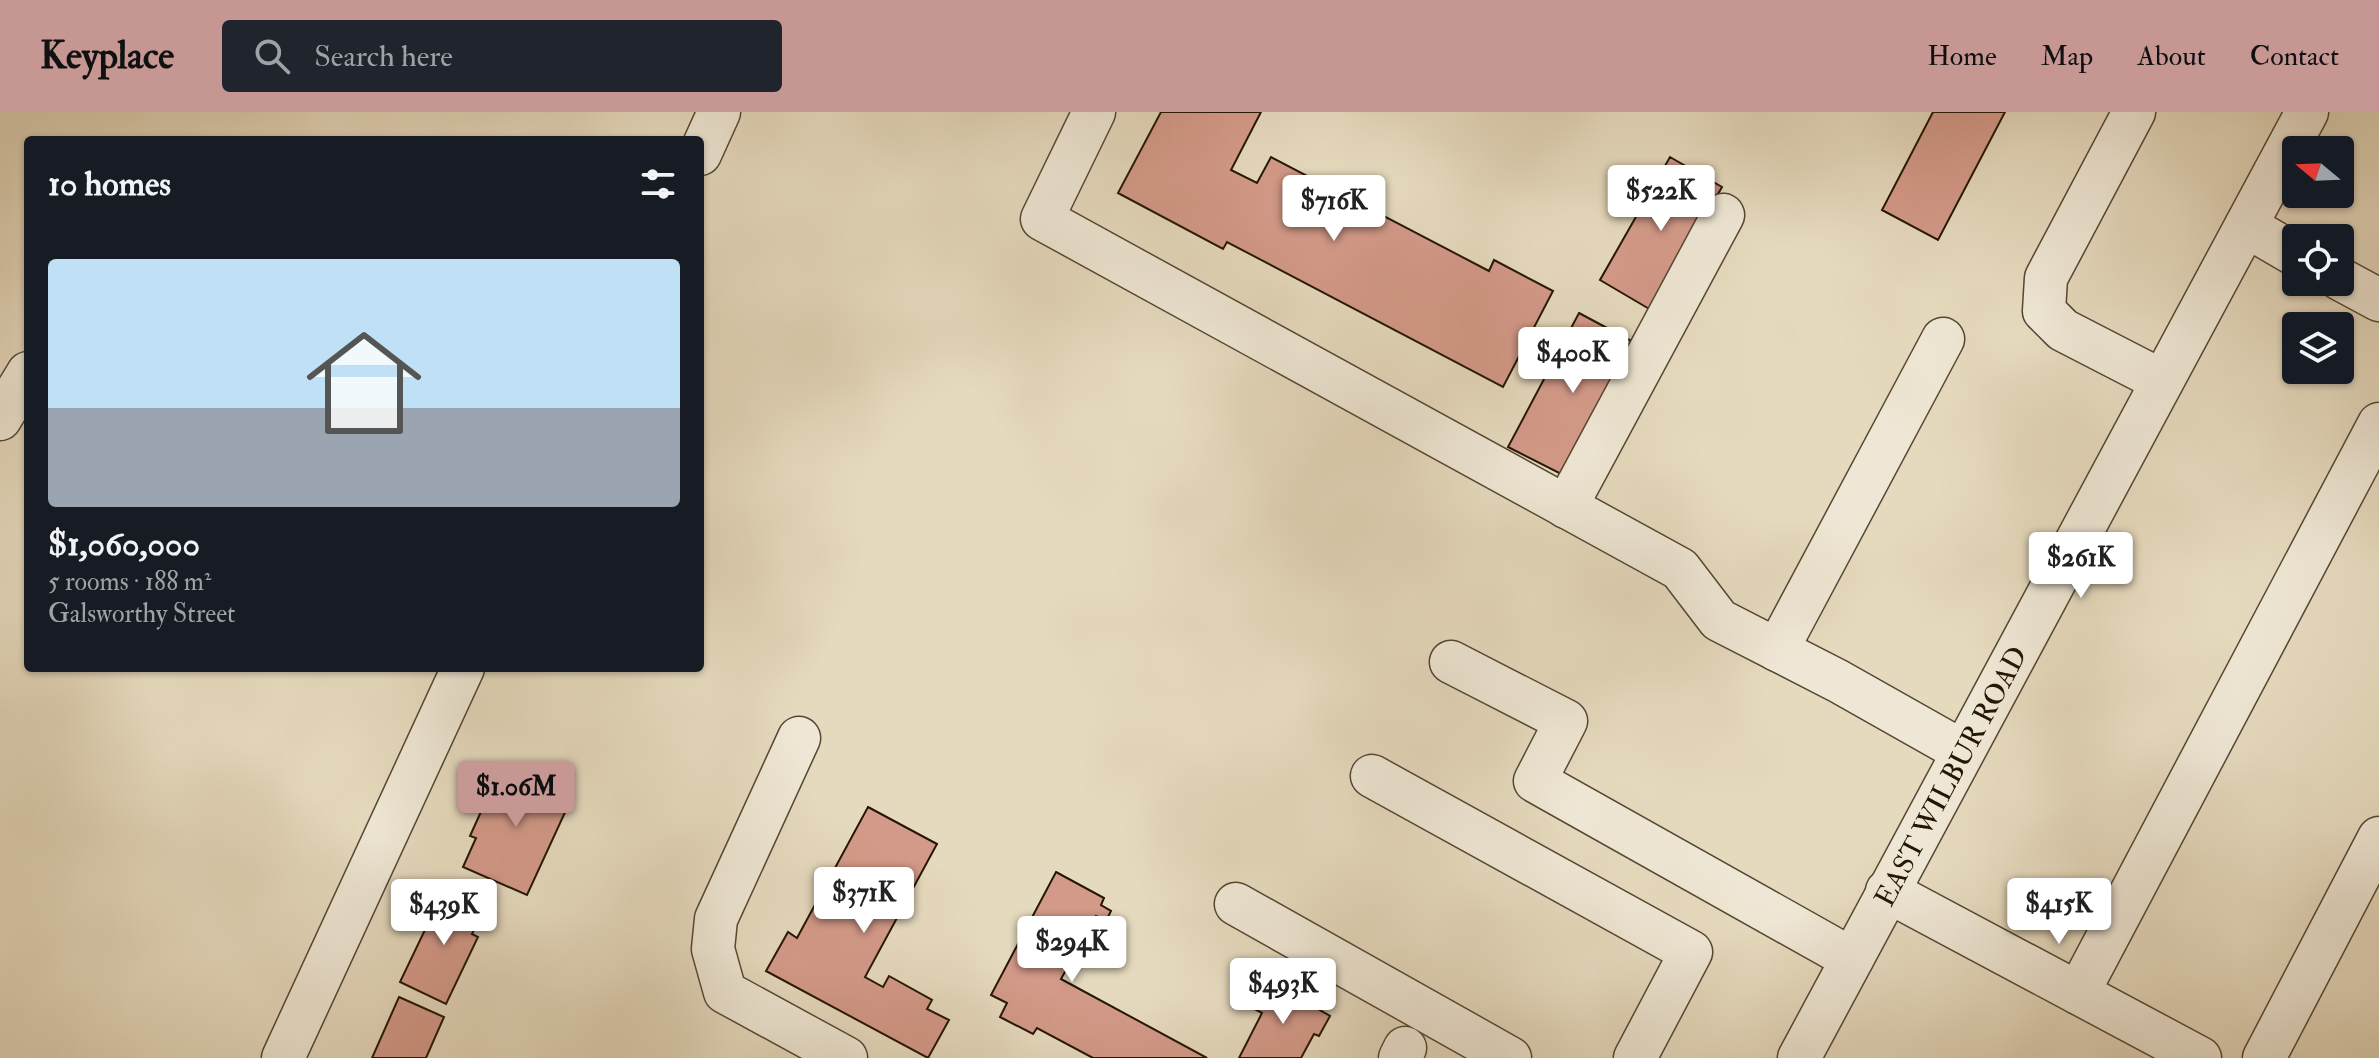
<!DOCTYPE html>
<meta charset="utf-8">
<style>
body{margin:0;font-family:"IM FELL Double Pica",serif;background:#20242c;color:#f1f3f6;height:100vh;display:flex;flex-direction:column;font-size:30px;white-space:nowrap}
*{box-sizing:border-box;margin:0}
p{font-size:26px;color:#9ea1a6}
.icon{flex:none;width:44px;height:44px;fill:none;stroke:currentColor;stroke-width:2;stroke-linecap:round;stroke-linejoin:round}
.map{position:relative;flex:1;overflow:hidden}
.panel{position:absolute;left:24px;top:24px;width:680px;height:536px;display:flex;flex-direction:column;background:#171b24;border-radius:8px;box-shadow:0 2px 6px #0004}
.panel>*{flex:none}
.needle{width:52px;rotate:289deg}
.buttons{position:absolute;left:2282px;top:24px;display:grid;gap:16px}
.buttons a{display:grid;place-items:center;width:72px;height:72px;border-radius:8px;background:#171b24;box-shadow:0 2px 6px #0004;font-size:40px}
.price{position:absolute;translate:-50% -68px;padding:0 18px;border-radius:8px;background:#fff;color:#222;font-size:26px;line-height:52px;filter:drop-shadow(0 2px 4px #0008)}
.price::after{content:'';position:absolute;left:50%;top:48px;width:24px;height:18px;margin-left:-12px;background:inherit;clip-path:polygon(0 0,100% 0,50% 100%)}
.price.current{background:#c59692;color:#111}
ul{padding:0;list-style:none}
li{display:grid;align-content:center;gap:16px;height:424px;padding:0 24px}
li span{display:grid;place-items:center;height:248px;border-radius:8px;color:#555}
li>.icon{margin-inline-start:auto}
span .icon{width:144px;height:144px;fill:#fffc;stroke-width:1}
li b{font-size:34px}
h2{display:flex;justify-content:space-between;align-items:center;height:96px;padding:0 24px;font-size:34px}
header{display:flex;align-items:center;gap:48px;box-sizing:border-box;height:112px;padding:0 40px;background:#c59692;color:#111}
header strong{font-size:38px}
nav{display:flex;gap:44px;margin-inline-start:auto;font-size:28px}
.search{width:560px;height:72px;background:#20242c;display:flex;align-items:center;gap:20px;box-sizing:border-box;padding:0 28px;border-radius:8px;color:#9ea1a6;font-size:30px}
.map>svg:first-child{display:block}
.building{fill:#d49a89;stroke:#241605;stroke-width:2}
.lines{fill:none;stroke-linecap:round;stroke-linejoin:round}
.minor-casing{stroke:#544733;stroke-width:45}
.minor{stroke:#efe7d5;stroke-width:42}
.labels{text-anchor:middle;stroke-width:8;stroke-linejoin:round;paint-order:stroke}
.street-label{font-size:28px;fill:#241605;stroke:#efe7d5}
</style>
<header>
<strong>Keyplace</strong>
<div class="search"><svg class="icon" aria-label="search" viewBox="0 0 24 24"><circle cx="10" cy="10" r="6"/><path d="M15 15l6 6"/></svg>Search here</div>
<nav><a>Home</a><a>Map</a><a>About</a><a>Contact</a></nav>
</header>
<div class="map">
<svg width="2379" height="946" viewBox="0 0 2379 946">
<rect width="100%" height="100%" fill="#e6dabe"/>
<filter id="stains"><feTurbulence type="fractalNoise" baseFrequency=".0025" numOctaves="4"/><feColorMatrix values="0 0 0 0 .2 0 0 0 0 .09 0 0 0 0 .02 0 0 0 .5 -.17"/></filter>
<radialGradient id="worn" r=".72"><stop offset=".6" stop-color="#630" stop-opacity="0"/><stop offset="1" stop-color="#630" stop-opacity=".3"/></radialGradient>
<path class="building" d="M1161 0H1261L1231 58 1257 71 1271 45 1489 159 1494 148 1553 179 1503 275 1227 130 1223 137 1118 81Z
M1933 0H2005L1938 128 1882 98Z
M1670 45 1722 75 1651 198 1600 168Z
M1579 201 1637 232 1567 365 1508 335Z
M503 651 573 683 527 783 463 755 476 726 470 724Z
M868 695 937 732 865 865 883 875 889 864 932 888 927 897 949 908 928 946 766 859 788 820 797 826Z
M1056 760 1104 786 1101 793 1111 799 1106 809 1096 804 1061 867 1207 946H1093L1037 916 1033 922 1000 905 1007 891 991 883Z
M445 776 485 795 472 822 478 825 446 892 400 870Z
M1261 873 1275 881 1276 873 1330 904 1319 924 1314 922 1301 946H1239L1262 901 1249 894Z
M399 885 444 905 426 946H372Z"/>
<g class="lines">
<g class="minor-casing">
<g id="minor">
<path d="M1094 0 1042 107 1680 457 1719 508 1838 569 1962 639"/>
<path d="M2134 0 2046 166 2044 199 2063 218 2162 269"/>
<path d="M700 42 719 0"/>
<path d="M2246 114 2296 143"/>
<path d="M2340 167 2379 188"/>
<path d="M0 307 28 261"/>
<path d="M1566 395 1723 103"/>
<path d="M1777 538 1943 227"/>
<path d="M1451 550 1566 609 1535 669 1852 847"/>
<path d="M799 626 716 807 713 837 725 880 846 946"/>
<path d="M1372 664 1691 840 1635 946"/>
<path d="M1887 779 2200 946"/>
<path d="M1236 792 1510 946"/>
<path d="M2078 881 2379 312"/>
<path d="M283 946 463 556"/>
<path d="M1400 946 1405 936"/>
<path id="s1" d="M1799 946 2307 0"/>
<path d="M2264 946 2379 726"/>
</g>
</g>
<use href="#minor" class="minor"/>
</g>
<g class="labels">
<g class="street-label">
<text dy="10" stroke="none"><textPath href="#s1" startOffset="320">EAST WILBUR ROAD</textPath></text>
</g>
</g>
<rect width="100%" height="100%" filter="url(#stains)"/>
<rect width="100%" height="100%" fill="url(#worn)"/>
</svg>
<div class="buttons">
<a><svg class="needle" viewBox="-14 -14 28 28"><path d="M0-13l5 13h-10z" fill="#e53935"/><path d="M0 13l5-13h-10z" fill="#9ea1a6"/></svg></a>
<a><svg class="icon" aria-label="locate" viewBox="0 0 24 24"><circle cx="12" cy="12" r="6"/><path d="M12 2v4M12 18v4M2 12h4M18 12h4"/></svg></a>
<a><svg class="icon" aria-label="layers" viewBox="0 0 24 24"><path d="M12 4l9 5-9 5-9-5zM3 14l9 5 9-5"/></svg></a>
</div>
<b class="price" style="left:1661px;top:121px">$522K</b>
<b class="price" style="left:1334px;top:131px">$716K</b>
<b class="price" style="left:1573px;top:283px">$400K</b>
<b class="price" style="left:2081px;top:488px">$261K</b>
<b class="price current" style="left:516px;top:717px">$1.06M</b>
<b class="price" style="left:864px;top:823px">$371K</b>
<b class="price" style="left:2059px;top:834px">$415K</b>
<b class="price" style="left:444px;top:835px">$439K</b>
<b class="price" style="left:1072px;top:872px">$294K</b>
<b class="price" style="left:1283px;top:914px">$493K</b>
<section class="panel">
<h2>10 homes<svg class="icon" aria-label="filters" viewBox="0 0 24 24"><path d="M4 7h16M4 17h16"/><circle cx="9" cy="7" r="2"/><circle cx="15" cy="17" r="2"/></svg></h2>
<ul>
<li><span style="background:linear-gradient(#bfe0f5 60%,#9aa5b1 0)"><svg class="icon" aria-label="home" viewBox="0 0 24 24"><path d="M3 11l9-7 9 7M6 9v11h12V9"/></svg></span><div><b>$1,060,000</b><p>5 rooms · 188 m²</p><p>Galsworthy Street</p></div></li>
</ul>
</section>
</div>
